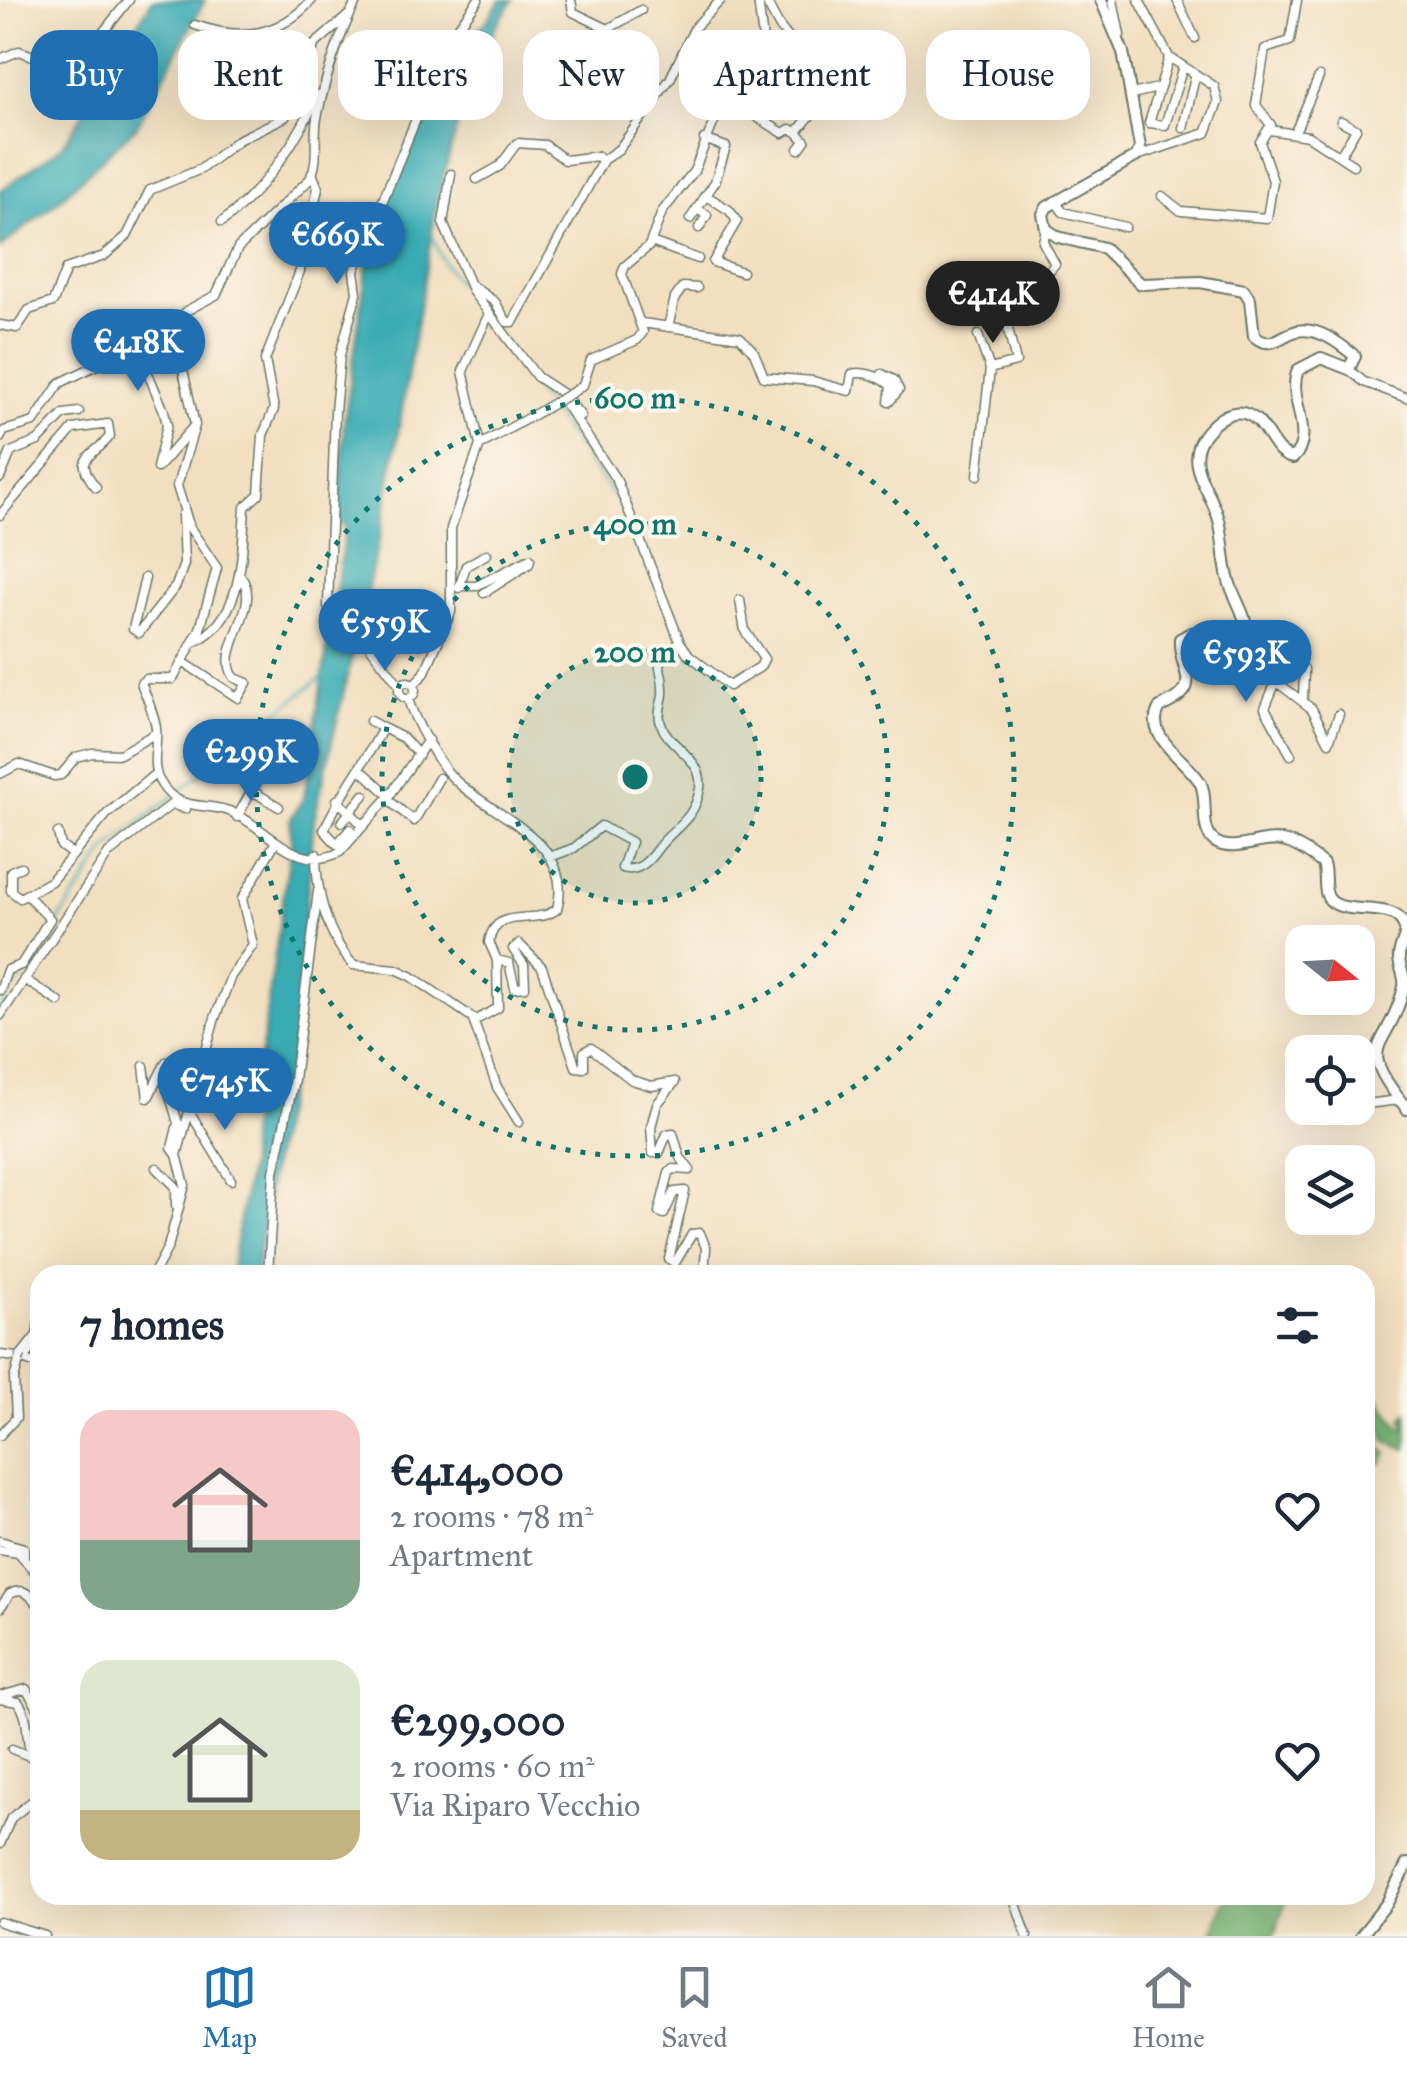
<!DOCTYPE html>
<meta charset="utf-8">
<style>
body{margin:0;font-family:"IM FELL Great Primer",serif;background:#f6f6f7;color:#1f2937;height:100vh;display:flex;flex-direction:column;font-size:38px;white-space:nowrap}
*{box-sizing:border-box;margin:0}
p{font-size:32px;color:#747a83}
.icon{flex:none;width:55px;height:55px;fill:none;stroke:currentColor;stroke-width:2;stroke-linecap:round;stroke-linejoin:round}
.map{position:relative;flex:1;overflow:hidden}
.drawer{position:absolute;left:30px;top:1265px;width:1345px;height:640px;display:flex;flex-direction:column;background:#fff;border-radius:30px;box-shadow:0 10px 40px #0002}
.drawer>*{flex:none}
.banner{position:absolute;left:30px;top:30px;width:1348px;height:90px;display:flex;gap:20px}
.needle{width:65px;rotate:108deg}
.fabs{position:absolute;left:1285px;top:925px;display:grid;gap:20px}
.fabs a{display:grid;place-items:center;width:90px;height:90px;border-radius:20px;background:#fff;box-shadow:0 10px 40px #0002;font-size:50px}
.price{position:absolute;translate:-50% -85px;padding:0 22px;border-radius:35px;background:#1f6fb2;color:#fff;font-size:32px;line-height:65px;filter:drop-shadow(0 2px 5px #0008)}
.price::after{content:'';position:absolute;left:50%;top:60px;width:30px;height:22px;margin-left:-15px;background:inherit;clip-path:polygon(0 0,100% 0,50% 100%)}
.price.active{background:#222;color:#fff}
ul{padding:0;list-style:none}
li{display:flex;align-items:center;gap:30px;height:250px;padding:0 50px}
li span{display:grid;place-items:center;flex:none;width:280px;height:200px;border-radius:30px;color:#555}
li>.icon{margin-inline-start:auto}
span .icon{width:120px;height:120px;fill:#fffc;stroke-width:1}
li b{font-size:42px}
h2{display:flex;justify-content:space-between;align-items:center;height:120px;padding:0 50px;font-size:42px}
.chip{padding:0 35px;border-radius:30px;background:#fff;box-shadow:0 10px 40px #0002;font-size:35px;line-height:90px}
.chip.active{background:#1f6fb2;color:#fff}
.tabs{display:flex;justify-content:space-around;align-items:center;height:140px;border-top:2px solid #e0e1e3;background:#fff;font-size:28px;color:#747a83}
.tabs a{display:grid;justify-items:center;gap:5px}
.tabs .active{color:#1f6fb2}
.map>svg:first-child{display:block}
.forest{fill:#76b272;stroke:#4a7853;stroke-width:2.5}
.water{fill:#39abb3;stroke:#2c7474;stroke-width:2.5}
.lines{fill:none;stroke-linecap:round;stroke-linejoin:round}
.stream{stroke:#39abb3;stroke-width:2.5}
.minor-casing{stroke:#697665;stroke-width:11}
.major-casing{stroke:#697665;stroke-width:14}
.minor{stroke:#fff;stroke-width:8}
.major{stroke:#fff;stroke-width:10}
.minor-bridge-casing{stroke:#697665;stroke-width:11;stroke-linecap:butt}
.minor-bridge{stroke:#fff;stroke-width:8}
.ring{fill:none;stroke:#0f766e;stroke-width:5;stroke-dasharray:5 10}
.centre{fill:#0f766e;stroke:#fbf7ec;stroke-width:5}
.ring-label{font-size:30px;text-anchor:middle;font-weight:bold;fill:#0f766e;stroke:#fbf7ec;stroke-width:8;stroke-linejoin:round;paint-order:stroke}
</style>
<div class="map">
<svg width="1407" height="1936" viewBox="0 0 1407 1936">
<rect width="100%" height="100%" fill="#fbf7ec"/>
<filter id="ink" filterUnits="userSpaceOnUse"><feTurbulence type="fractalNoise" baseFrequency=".01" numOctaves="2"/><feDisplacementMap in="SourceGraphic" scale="20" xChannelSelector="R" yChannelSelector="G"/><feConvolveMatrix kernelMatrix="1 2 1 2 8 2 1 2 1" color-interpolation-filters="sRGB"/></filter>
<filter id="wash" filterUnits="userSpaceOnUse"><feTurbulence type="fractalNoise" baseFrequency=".0048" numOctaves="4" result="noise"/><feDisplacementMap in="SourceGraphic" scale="40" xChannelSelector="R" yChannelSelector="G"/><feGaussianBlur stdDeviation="2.25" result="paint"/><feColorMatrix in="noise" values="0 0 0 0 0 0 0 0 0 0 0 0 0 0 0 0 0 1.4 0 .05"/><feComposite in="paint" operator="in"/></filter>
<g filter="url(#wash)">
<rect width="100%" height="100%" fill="#f2dfc0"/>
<path class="forest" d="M1379 1398 1400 1427H1406L1402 1418 1407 1413V1449L1386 1442 1381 1422 1377 1421 1380 1447 1387 1453 1382 1463 1365 1467V1399Z
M1226 1895H1287L1274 1936H1211Z"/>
<path class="water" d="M152 0H205L137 126 59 200 0 248V191L60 148 85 111 107 95 119 55Z
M500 0H513L493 30 492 62 459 119 438 197 383 522 314 820 292 1068 270 1175 256 1275H230L249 1166V1135L291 844 290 820 304 797 345 530 338 516 344 423 367 265 388 199 451 52 459 40 486 23Z"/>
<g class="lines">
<path class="stream" d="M432 236 444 264 484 318
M488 325 545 403
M550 409 620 505
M0 1008 107 849 323 676"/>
</g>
</g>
<g filter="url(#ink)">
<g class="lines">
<g class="minor-casing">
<path id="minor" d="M357 0C339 36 325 78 317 118 313 139 320 159 310 179L238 248 216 295 186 311 174 328 195 425 177 486 190 528 217 568 200 629 173 679H146L141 683C147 698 154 713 156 728 158 746 150 766 160 782 177 812 202 802 229 811 266 825 296 875 340 852L388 798 428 740
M571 0 573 12 608 29 641 10
M765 0 779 26 841 103
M1113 0 1120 35 1117 39
M1177 0 1195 38
M195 25C241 41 278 37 312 0
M1169 57 1149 123 1165 125 1182 70
M0 59 19 51 73 70 129 0
M1132 94 1158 88
M744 96 752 103V114L783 133 790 129 797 132 810 116
M1183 128 1195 77
M1270 130 1308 136 1353 165
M797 132 805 141 799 149
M1295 132 1319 77
M1137 156 1206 133 1218 102 1214 86 1169 57 1139 0
M1340 156 1356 129 1341 121
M451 174 443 223 473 292 537 377 563 394 581 416
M477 179 500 166 517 143 545 145 565 160 598 156 602 161
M705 195 729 210 737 221 713 262 742 272
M1162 196 1181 211 1267 218 1273 181 1260 142 1271 125 1256 105 1265 49 1290 41 1297 0
M1055 201 1063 212 1125 227
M697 209 707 215 699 228
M690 219 715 182 726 147 704 139
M222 222C265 189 295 144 318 95
M651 242 698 259
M471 285 495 302 507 322H513L603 160 619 149 670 79 695 27 721 0
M642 323 740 337 754 352 764 377 813 381 849 391 852 374C864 370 883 378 891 386L889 402 899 390 894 380 882 374
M0 325 17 328 29 310 53 302 66 269 104 256 127 236 150 190 201 169 238 140 285 117 303 89 314 45 350 14
M668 327 675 298 683 287 697 288
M978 335 990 369
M1347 368 1364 382 1407 398
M573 392 583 385 591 360 637 340 643 332 622 274 625 266 649 246 662 212 694 171 715 119 757 86 762 76 766 64 758 0
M562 399 617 481 680 642 689 655 729 686 760 667 764 659 745 631 740 600
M0 438 4 431 34 422 60 383 97 365 123 330 129 329 164 411 167 425 157 468 195 425
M480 445 463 371 488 316
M978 475 990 369 1016 362 1007 325 1039 309 1041 280 1055 264 1043 242 1046 229
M0 478 11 452 38 441 64 414 79 412
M0 515 73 429 108 424 110 436C95 457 70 456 96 487
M145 578 133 629 139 633 176 586 184 564 182 515
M459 586H476L530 559 529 564 484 593
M459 588 466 566 487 554
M328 606 335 412 340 355 357 293 354 271 447 43 478 0
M334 612 365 640 400 686
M1245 636 1261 648 1277 679 1265 708 1291 755
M194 642C244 620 242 552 245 507L259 494 263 435 274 409 265 360 300 271 318 188 312 173
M183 662 238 698 247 683 235 678C213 651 264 607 241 577
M399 690a8 8 0 1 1 16 0a8 8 0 1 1-16 0Z
M1278 683 1312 709 1329 742 1339 714
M414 684 424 674 451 612V528L480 445 544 409
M408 698C413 719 438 763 453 778 491 817 576 839 557 909 535 927 496 904 489 942L497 960
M1303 700 1304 669
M383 728 403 738 419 755
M360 769 390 796
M0 774 19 764 54 776 61 775 76 757 92 753 120 754 156 733
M254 792 279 807
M387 799 414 821 439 778
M337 800 363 825
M237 817 286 730 292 734
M342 822 364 795
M350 829 337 844 324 830C341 793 364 764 383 728L370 721
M58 833 61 846 73 855
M316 854C316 892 327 936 353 965L396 969 411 976 476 1020 498 1008 497 960 509 963 515 988 525 987 524 965 513 949 519 944 542 967 576 1067 584 1068V1052L591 1048 632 1080 651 1086 675 1082 657 1104 651 1127 653 1153H659L667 1134 673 1133 680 1157 690 1170 673 1169 669 1173 659 1212 664 1214 674 1192 685 1191 669 1259 675 1263 692 1234 700 1233 706 1248 704 1275
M550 857 574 848 601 826 631 842 622 868C638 873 649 861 658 848 674 827 695 820 700 788 704 758 669 748 661 724 657 713 662 705 663 694 665 661 647 671 680 642
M21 867 11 871V891L20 898 51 881 107 814 155 774
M24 979 59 1002
M0 990 7 970 21 965 50 919 29 897
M0 1016 109 853 172 804 185 809
M473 1020 497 1087 519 1122
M1322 1052 1337 1047 1356 1052
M1358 1053 1375 1052
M144 1066 148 1098 166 1062 172 1068 167 1086 178 1123 172 1148 177 1155
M1358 1105 1399 1100
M1342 1108H1350
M191 1114 231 1180
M157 1168 176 1187V1205
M153 1275 168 1247 185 1185 177 1155 215 1018 231 976 253 945 242 899 275 843
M268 1275 274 1172 294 1079 318 891
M0 1355 24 1358 40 1340 37 1335
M21 1355 37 1335 40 1315
M22 1359 40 1365
M0 1435 16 1418 14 1379 19 1361
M0 1541 24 1548V1558
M0 1550 18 1553 40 1577
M0 1608 10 1594C26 1586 30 1597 40 1606
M0 1696 26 1689 40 1711
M0 1699 18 1702C34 1723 20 1744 40 1771
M12 1749 29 1756
M0 1844 11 1818 40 1795
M1013 1895 1027 1936
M0 1922 45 1936"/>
</g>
<g class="major-casing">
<path id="major" d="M1101 0 1123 52 1140 147 1137 156 1047 207 1043 214 1046 229 1058 237 1104 248 1141 284 1200 282 1244 290 1250 300 1254 336C1271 351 1280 335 1297 331 1318 326 1340 344 1355 356L1349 369 1321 358 1298 370C1286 398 1317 434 1293 458 1269 454 1269 419 1243 413 1233 411 1223 416 1215 423 1175 458 1210 485 1219 520 1224 540 1223 561 1229 581 1234 598 1246 614 1247 632L1236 641 1191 633 1180 639C1178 672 1208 687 1160 707 1142 736 1187 760 1200 782 1209 798 1199 829 1214 841 1233 855 1262 836 1282 841 1296 844 1312 855 1323 864 1327 874 1322 892 1330 900 1348 918 1396 898 1405 928 1407 940 1399 946 1399 957 1399 968 1406 976 1404 987 1388 1054 1351 1040 1407 1109
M1361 1936 1387 1903 1407 1864"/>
</g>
<use href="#minor" class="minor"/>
<use href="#major" class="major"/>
<g class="minor-bridge-casing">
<path id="minor-bridge" d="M544 409 573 392
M19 1361 21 1355"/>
</g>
<use href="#minor-bridge" class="minor-bridge"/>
</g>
</g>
<circle cx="635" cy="777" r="126" fill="#0f766e" fill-opacity=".12"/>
<g class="ring">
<circle cx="635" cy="777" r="126"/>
<circle cx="635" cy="777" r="253"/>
<circle cx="635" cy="777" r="379"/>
</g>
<circle cx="635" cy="777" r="15" class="centre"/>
<g class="ring-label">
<text x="635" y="408">600 m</text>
<text x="635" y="534">400 m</text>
<text x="635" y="662">200 m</text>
</g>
</svg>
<div class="fabs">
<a><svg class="needle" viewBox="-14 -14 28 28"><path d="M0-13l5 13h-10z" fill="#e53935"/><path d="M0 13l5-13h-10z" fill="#747a83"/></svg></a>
<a><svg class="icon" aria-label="locate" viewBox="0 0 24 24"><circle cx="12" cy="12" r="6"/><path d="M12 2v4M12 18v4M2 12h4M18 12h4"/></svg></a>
<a><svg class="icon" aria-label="layers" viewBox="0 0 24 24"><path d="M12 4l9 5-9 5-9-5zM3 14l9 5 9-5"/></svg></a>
</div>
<b class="price" style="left:337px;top:287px">€669K</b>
<b class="price active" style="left:993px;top:346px">€414K</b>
<b class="price" style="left:138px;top:394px">€418K</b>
<b class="price" style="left:385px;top:674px">€559K</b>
<b class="price" style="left:1246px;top:705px">€593K</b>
<b class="price" style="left:251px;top:804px">€299K</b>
<b class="price" style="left:225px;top:1133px">€745K</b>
<div class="banner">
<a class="chip active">Buy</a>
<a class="chip">Rent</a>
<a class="chip">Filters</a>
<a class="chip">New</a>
<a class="chip">Apartment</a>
<a class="chip">House</a>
</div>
<section class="drawer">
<h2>7 homes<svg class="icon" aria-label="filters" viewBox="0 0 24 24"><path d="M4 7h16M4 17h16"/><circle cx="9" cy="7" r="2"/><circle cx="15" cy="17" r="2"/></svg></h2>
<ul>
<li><span style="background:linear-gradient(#f6c9c9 65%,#7fa58c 0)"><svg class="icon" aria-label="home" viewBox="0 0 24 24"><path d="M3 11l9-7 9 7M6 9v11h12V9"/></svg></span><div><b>€414,000</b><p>2 rooms · 78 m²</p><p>Apartment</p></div><svg class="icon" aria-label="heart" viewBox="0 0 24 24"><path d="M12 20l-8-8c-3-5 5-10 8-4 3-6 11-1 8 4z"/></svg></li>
<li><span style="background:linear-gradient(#dfe7d0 75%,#c2b280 0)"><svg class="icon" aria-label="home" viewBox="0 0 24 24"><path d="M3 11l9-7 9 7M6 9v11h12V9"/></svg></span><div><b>€299,000</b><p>2 rooms · 60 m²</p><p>Via Riparo Vecchio</p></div><svg class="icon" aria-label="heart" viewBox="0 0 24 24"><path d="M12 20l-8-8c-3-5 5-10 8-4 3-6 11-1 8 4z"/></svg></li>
</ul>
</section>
</div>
<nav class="tabs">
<a class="active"><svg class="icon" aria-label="map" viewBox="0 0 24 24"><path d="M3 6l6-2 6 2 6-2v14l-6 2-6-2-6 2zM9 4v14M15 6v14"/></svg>Map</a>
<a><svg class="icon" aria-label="saved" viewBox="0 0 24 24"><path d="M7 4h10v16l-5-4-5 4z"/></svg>Saved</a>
<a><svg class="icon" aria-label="home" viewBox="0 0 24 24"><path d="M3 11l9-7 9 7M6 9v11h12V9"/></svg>Home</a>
</nav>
